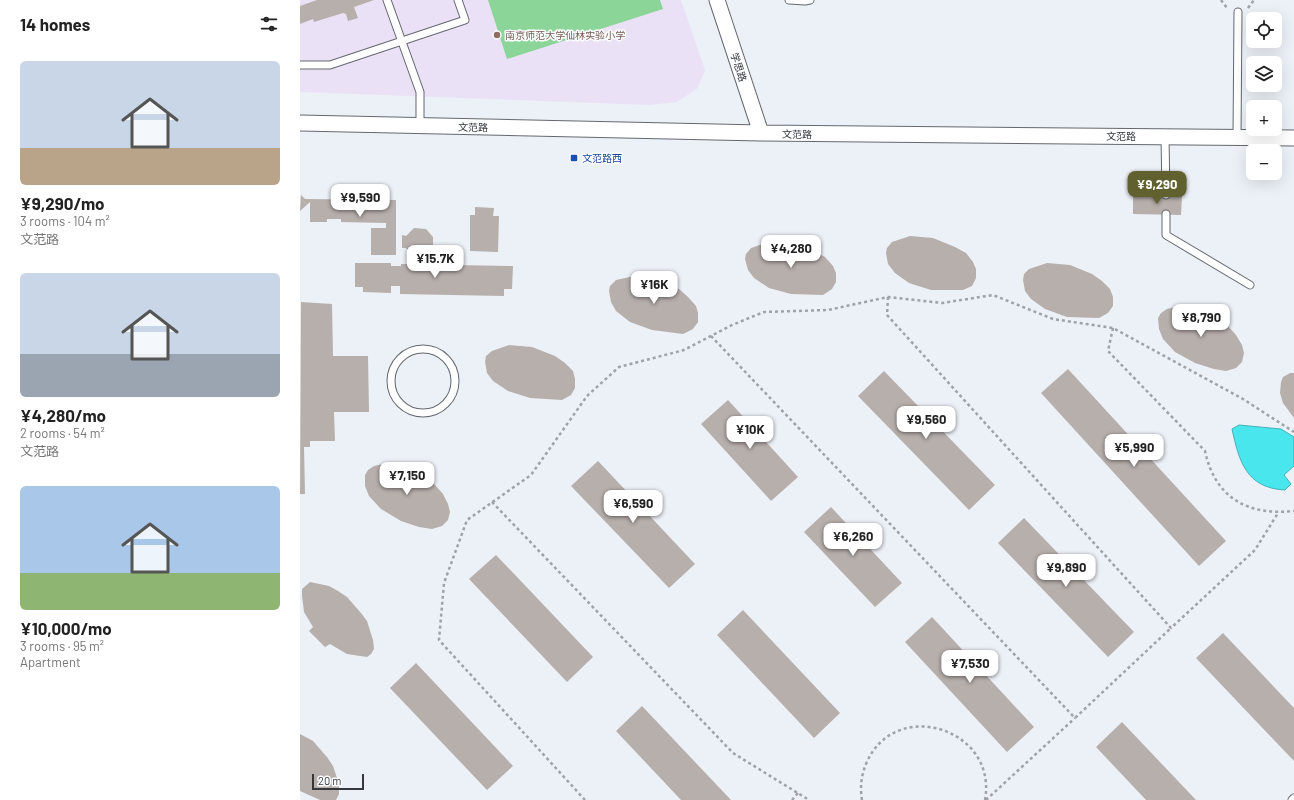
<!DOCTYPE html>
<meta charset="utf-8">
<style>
body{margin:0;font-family:Barlow,"Noto Sans SC",sans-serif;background:#f2f2f2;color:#222;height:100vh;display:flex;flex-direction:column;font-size:15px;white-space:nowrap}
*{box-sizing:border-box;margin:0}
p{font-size:13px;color:#767676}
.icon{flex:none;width:22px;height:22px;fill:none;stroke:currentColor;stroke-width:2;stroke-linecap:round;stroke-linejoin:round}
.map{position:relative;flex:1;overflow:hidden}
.panel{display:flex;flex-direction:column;background:#fff;width:300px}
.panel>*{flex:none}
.buttons{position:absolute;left:946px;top:12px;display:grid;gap:8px}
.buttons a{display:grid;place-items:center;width:36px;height:36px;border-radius:6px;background:#fff;box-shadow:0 4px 16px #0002;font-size:20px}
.scale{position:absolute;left:12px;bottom:10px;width:52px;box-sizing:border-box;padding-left:4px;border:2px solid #35373a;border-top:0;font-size:11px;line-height:14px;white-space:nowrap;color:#35373a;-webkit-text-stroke:3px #fcfdff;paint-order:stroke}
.price{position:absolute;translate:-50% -34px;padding:0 9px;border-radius:8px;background:#fff;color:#222;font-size:13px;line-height:26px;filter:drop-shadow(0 1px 2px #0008)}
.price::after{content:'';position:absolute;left:50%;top:24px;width:12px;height:9px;margin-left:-6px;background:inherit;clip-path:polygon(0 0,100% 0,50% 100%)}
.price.on{background:#60612e;color:#fff}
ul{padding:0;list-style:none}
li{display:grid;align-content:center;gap:8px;height:212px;padding:0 20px}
li span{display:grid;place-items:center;height:124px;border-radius:6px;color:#555}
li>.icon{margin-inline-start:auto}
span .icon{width:72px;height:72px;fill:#fffc;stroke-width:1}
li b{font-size:17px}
h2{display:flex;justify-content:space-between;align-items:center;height:48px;padding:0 20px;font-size:17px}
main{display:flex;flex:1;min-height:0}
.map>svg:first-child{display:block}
.education{fill:#eae1f7}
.green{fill:#8bd598}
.water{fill:#49e6ee;stroke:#43b2b8}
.building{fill:#b7afac}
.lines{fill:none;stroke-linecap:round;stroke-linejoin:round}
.service-casing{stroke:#64686e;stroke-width:9}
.minor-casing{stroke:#64686e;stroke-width:17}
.path{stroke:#9fa2a7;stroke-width:2.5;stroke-dasharray:3 3;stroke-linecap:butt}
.service{stroke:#fff;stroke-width:7}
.minor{stroke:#fff;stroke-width:15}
.education-dot{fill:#8d6e63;stroke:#fcfdff;stroke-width:1.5}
.transit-dot{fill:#1a4fb4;stroke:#fcfdff;stroke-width:1.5}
.labels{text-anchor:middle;stroke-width:3;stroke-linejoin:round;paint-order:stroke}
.education-label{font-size:10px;fill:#785e54;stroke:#fcfdff;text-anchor:start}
.street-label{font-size:10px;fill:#35373a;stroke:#fcfdff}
.transit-label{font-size:10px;fill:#164399;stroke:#fcfdff;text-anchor:start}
</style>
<main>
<section class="panel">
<h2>14 homes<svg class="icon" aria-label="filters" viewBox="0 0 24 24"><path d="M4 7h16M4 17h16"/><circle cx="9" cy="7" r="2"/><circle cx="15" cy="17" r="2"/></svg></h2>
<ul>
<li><span style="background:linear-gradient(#c9d6e8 70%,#b9a48a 0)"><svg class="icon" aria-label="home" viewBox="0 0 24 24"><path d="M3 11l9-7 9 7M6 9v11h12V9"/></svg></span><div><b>¥9,290/mo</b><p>3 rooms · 104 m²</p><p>文范路</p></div></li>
<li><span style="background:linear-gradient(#c9d6e8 65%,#9aa5b1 0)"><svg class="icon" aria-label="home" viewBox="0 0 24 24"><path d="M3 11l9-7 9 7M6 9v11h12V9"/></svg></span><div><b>¥4,280/mo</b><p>2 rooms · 54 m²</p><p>文范路</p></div></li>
<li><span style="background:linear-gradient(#a9c7e8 70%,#8fb573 0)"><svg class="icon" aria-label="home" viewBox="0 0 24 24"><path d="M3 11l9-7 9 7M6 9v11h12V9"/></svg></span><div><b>¥10,000/mo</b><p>3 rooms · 95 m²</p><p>Apartment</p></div></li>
</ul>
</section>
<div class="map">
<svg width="994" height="800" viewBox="0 0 994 800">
<rect width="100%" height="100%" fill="#ecf0f7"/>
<path class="education" d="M0 0H381L405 70 398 88 377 102 349 105 0 92Z"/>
<path class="green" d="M188 0H360L363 9 207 59Z"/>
<path class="water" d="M939 425 981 429 994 437V466L984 475 991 484 985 490C946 488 939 461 932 429Z"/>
<path class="building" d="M17 0H74L54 7 58 18 48 21 46 14 43 13 14 22 13 19 0 24V6Z
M1 195 5 199 96 200V255H71V228H86V223L41 222V219H27V222H10V202L0 211Z
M833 195 882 196 881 215 833 214Z
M175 207 194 208 193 216H199L198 252 170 251V215H175Z
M114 228 126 229 133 237V249L124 256 119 257 113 255 106 248H102V235L106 236Z
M610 236 633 238 655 247 666 253 673 262 676 269V278L672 286 663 290H631L609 283 595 273 588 264 586 253 587 248 592 242Z
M468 242 492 243 514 251 525 257 533 266 536 273V282L532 289 523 295 491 294 469 288 454 278 448 270 445 259 446 254 451 248Z
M55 263H91V266H101V264L213 266 212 289H204V296L100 294V286H91V293L63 292V287H55Z
M747 263 770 265 792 274 802 281 810 289 813 297V306L808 313 799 318 767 317 745 309 731 299 725 291 723 280 724 274 729 269Z
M334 276 357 279 379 289 388 297 396 306 398 313V322L393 329 383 334 352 330 330 322 316 311 311 302 309 291 310 286 316 280Z
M1 302 32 304 33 356H68L69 412H34L35 441H10V447H4L5 494H0Z
M876 307H885L908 313 928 326 936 335 942 345 944 353 942 362 936 368 926 371 914 369 895 363 875 352 863 339 859 329 858 318 861 313 867 309Z
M209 345 232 347 255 356 265 363 273 371 275 379V388L271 395 262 400 230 398 208 391 193 381 187 373 185 362 186 356 192 351Z
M768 369 926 541 899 566 741 393Z
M584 371 695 485 669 510 558 396Z
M990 373H994V418L983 403 980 393 981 382 983 377Z
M428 400 498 477 471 501 401 424Z
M298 461 395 564 369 588 271 486Z
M83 464H92L114 471 135 485 143 494 148 504 150 512 148 520 142 526 132 529 119 527 101 521 81 509 69 496 65 486V475L68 470 74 466Z
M531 507 602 583 575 607 504 532Z
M724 518 834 632 808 657 698 543Z
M196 555 293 657 267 682 169 579Z
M10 582 29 586 38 591 47 597 61 613 67 621 73 640 74 649 71 654 67 657 47 654 30 644 25 647 9 631 13 627 4 612 2 596V589Z
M443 610 540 713 514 738 417 635Z
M632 617 734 727 707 752 605 642Z
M923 633 994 708V761L896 658Z
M116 663 213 766 187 790 90 688Z
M342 706 431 800H381L316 731Z
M822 722 896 800H846L796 747Z
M0 734 13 741 27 757 33 766 39 784V794L36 800H20L0 791Z"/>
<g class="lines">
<g class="service-casing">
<path id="service" d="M87 0 120 92V126
M489 0 505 1 510 0
M0 65H30L165 20 158 0
M865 137 866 195
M937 138 938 12
M866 214V235L950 285
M91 381a32 32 0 1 1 64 0a32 32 0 1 1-64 0Z
M992 800 994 798"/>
</g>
<g class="minor-casing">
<path id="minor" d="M417 0 461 133
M0 123 461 133 994 138"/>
</g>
<path class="path" d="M921 0 927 8
M948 8 954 0
M588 297 587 315 871 628 955 550 978 513
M813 328 808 351 905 451C915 498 948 516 994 511
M411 336 775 718 871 628
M192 502 433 753 509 800
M285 800 139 640 144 583 167 520 231 475 287 396 319 367 384 350 432 325 464 312 528 310 588 297 642 303 693 295 753 319 813 328 943 399 994 432
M492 800 498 793
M562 800C560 788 561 776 566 764 594 696 698 728 685 800
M686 800 775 718"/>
<use href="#service" class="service"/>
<use href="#minor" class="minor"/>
</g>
<circle class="education-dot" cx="197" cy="35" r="4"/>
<rect class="transit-dot" x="270" y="154" width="8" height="8" rx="2"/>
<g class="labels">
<g class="education-label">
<text x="205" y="39">南京师范大学仙林实验小学</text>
</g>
<g class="street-label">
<text transform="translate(439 67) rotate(72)" y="4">学思路</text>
<text transform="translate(173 127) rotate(1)" y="4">文范路</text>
<text transform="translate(497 134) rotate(1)" y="4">文范路</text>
<text x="821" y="140">文范路</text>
</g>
<g class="transit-label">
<text x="282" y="162">文范路西</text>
</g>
</g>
</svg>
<div class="buttons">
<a><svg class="icon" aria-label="locate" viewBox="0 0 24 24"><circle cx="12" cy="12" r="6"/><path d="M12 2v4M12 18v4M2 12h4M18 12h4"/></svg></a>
<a><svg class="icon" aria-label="layers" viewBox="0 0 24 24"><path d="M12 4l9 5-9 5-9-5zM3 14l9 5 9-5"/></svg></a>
<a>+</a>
<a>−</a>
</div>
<div class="scale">20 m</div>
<b class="price on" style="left:857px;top:205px">¥9,290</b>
<b class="price" style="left:60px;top:218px">¥9,590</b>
<b class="price" style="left:491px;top:269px">¥4,280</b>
<b class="price" style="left:135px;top:279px">¥15.7K</b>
<b class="price" style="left:354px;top:305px">¥16K</b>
<b class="price" style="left:901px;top:338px">¥8,790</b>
<b class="price" style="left:626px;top:440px">¥9,560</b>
<b class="price" style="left:450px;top:450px">¥10K</b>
<b class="price" style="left:834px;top:468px">¥5,990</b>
<b class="price" style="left:107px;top:496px">¥7,150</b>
<b class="price" style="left:333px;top:524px">¥6,590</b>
<b class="price" style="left:553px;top:557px">¥6,260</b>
<b class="price" style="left:766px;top:588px">¥9,890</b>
<b class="price" style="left:670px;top:684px">¥7,530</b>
</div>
</main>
